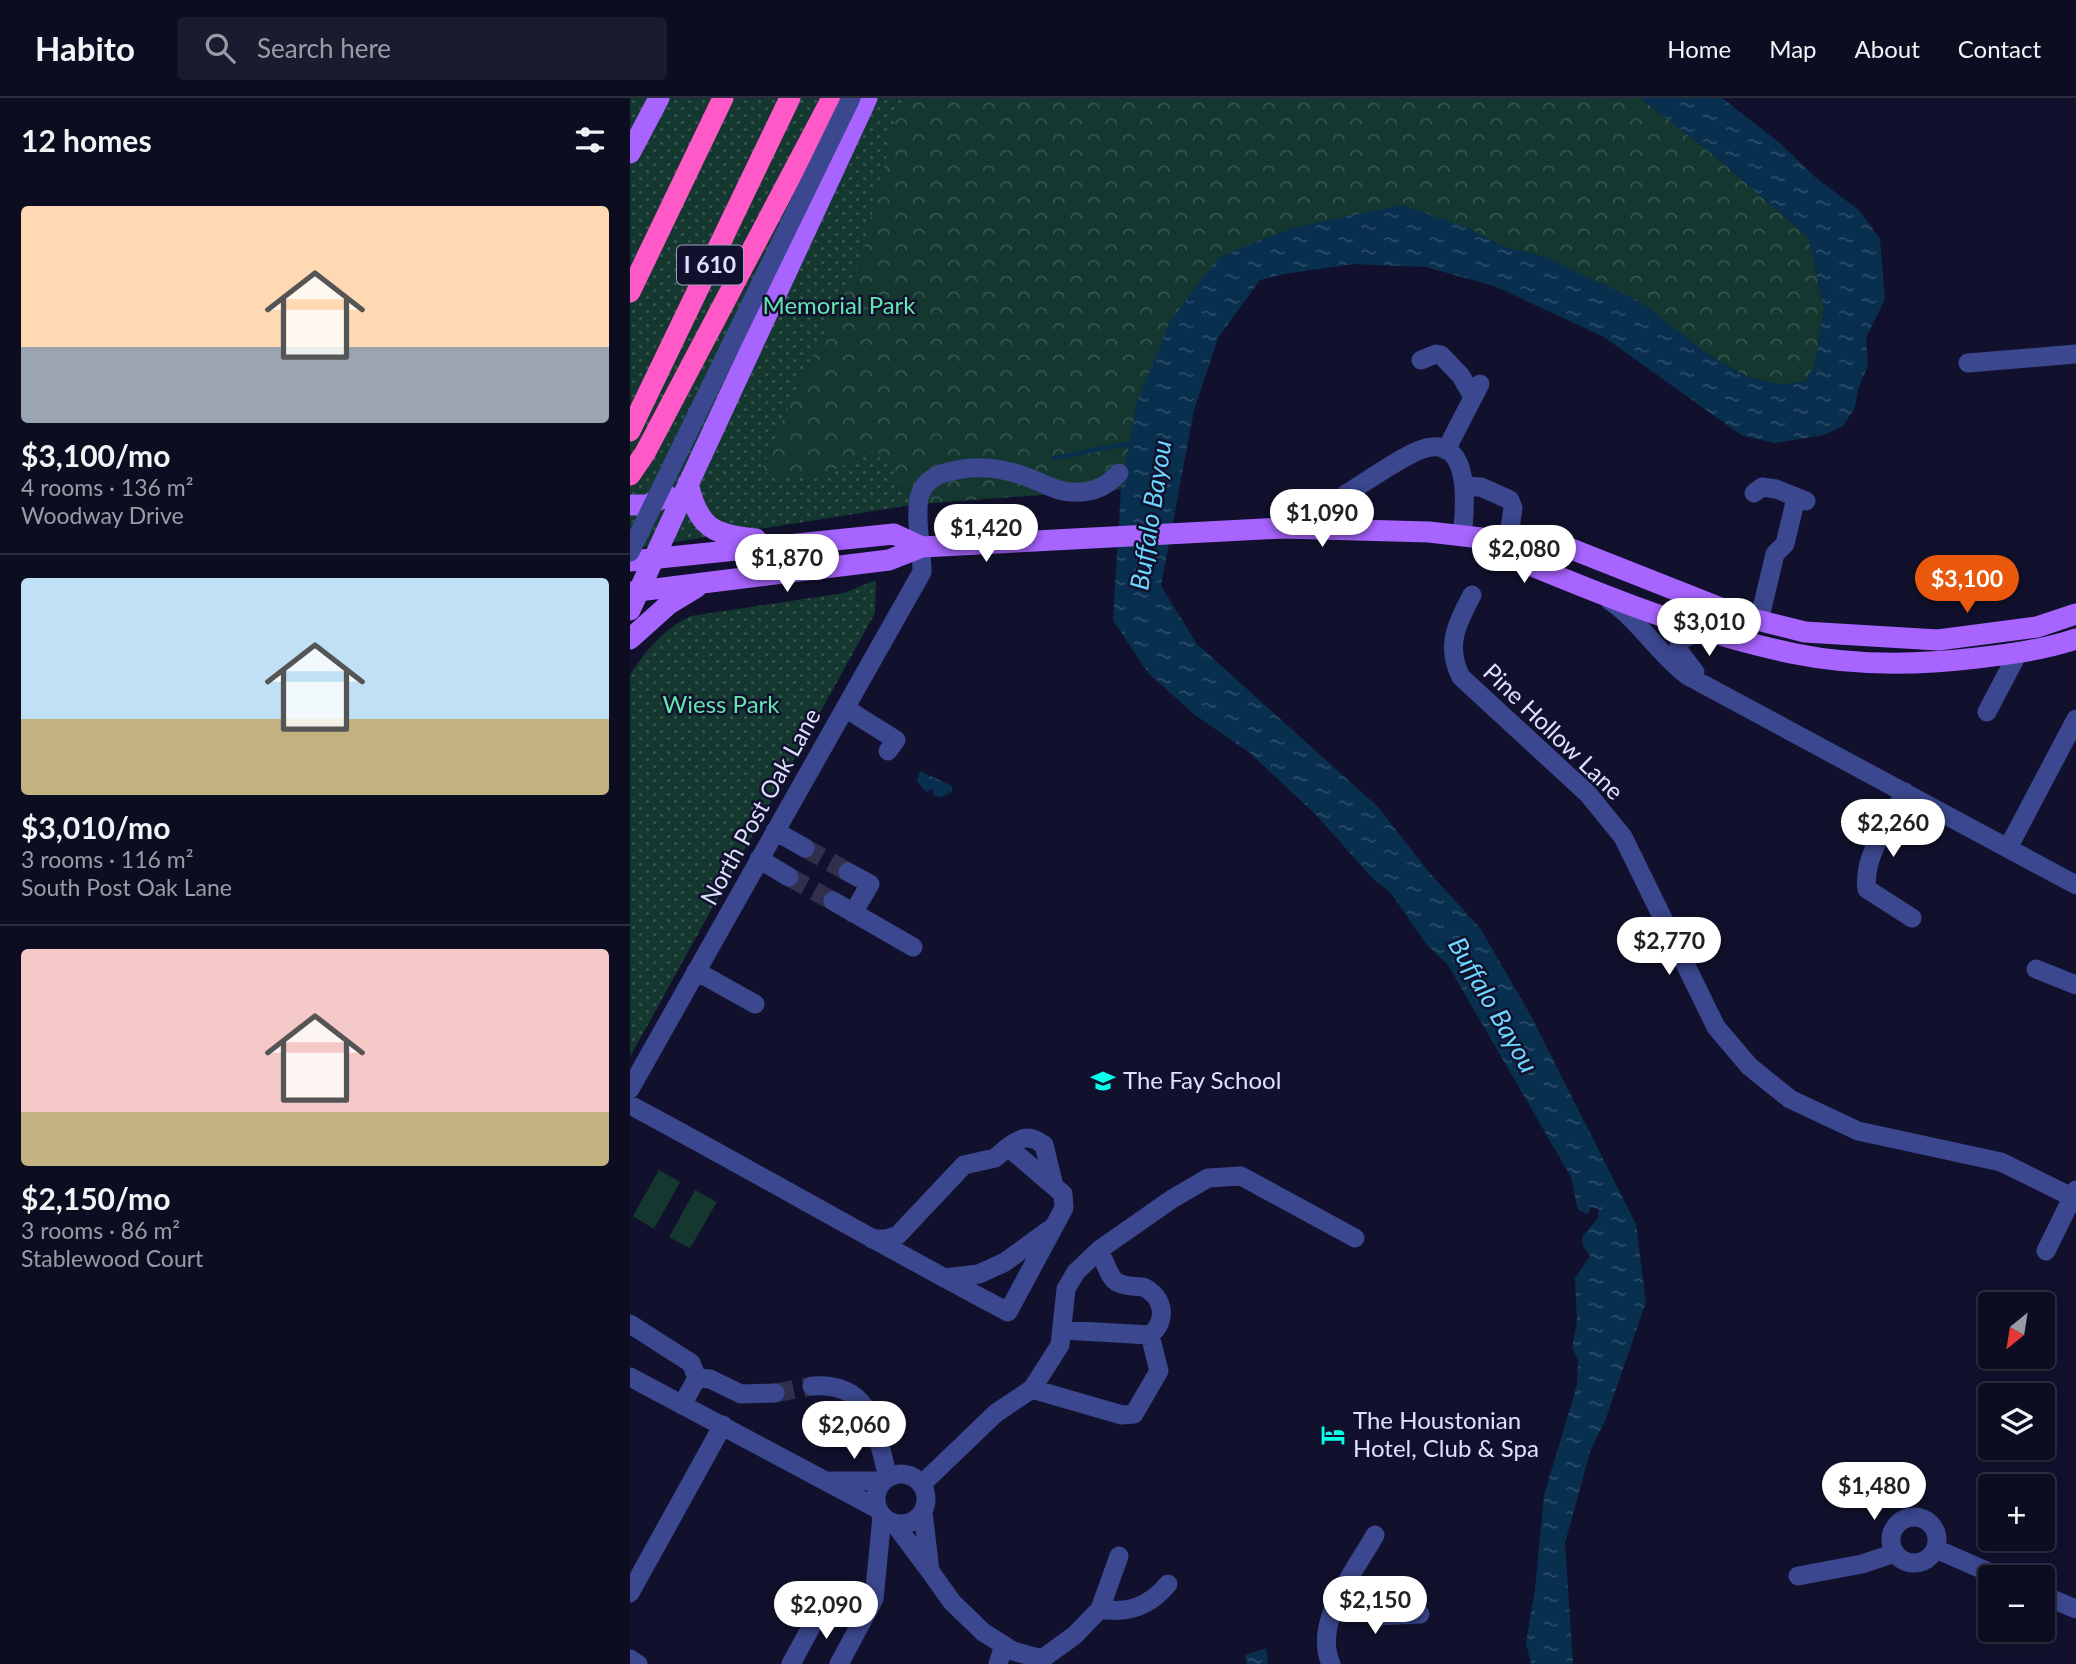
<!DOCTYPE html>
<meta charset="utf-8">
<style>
body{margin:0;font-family:Lato,sans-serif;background:#1b1b2f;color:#f1f3f6;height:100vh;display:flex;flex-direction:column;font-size:26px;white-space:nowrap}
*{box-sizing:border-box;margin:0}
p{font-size:23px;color:#9a9ca5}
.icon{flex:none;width:38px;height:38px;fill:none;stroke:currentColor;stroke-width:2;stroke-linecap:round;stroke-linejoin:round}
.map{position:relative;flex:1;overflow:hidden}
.panel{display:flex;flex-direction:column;background:#0d0d22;width:630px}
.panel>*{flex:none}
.needle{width:46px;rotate:210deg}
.controls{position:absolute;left:1348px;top:1194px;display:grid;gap:14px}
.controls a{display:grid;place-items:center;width:77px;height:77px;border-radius:7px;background:#0d0d22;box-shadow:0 4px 10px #0003,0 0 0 2px #2d2d40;font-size:35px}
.price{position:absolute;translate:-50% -60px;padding:0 16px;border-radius:24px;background:#fff;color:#222;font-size:23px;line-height:46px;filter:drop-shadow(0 2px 4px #0008)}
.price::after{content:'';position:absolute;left:50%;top:42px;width:21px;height:16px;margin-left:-10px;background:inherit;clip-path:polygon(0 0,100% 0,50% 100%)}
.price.on{background:#ea580c;color:#fff}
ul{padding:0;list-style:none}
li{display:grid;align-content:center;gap:14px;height:371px;padding:0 21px}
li+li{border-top:2px solid #2d2d40}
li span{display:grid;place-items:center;height:217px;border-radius:7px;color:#555}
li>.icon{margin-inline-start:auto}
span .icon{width:126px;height:126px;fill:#fffc;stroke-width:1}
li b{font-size:30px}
h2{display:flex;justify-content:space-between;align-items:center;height:84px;padding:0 21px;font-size:30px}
header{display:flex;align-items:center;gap:42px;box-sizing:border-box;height:98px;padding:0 35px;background:#0d0d22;border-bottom:2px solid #2d2d40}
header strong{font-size:33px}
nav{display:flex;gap:38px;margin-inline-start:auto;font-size:24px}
.search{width:490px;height:63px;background:#1b1b2f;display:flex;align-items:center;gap:18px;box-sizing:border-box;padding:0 24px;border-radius:7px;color:#9a9ca5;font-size:26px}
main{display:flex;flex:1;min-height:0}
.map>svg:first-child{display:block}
.grass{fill:url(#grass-dots)}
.forest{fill:url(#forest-crowns)}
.garden{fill:#143830}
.water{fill:url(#water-ripples)}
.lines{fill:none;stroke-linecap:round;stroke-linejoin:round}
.stream{stroke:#092f4e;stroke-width:4.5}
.minor-tunnel{stroke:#30304c;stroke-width:19;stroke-dasharray:19 10;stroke-linecap:butt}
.minor{stroke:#3b478e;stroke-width:19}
.major{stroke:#a864ff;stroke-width:21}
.highway{stroke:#ff58c7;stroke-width:21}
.minor-bridge{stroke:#3b478e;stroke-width:19}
.labels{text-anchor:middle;stroke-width:5;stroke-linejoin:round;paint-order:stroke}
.shield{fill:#11112d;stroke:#a0a2c0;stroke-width:2}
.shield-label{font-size:23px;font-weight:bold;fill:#dde0ff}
.park-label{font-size:24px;fill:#63e5ad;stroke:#11112d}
.street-label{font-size:24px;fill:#dde0ff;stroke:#11112d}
.poi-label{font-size:24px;fill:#dde0ff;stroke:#11112d;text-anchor:start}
.water-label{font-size:26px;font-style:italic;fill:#6bd6ff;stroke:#11112d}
</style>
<header>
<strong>Habito</strong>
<div class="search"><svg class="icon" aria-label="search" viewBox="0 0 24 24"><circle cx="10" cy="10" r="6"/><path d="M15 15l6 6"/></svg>Search here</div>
<nav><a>Home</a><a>Map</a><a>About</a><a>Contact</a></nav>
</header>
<main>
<section class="panel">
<h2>12 homes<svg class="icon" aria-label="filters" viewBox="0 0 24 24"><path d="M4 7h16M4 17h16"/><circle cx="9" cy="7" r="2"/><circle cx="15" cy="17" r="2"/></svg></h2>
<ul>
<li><span style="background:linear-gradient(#ffd9b3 65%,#9aa5b1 0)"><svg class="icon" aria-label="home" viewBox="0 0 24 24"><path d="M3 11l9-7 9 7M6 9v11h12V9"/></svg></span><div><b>$3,100/mo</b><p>4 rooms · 136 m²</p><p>Woodway Drive</p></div></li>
<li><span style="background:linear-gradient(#bfe0f5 65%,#c2b280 0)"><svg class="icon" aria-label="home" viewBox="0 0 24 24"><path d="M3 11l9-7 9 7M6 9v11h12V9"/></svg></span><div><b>$3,010/mo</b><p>3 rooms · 116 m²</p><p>South Post Oak Lane</p></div></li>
<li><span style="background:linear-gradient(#f6c9c9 75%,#c2b280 0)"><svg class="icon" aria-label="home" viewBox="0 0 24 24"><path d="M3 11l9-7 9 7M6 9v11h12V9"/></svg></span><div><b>$2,150/mo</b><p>3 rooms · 86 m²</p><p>Stablewood Court</p></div></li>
</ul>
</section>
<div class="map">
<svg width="1446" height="1566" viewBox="0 0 1446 1566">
<defs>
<pattern id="grass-dots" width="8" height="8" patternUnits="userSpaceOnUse" patternTransform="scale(1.75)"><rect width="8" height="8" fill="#143830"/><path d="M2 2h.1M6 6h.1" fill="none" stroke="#36544f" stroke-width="1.8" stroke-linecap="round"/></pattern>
<pattern id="forest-crowns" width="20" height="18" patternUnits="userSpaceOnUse" patternTransform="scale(1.75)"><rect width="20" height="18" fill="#143830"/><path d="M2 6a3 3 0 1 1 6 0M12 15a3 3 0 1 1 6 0" fill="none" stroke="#36544f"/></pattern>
<pattern id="water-ripples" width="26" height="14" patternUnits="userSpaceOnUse" patternTransform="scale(1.75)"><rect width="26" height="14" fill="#092f4e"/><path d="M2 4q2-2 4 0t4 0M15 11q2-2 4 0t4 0" fill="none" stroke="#2c4d69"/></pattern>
</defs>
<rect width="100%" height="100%" fill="#11112d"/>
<path class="grass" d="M0 0H1010L1080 258 1011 204 915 159 875 149 840 131 661 130 507 304 491 391 288 406 0 451Z
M246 482 245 515 0 959V577C17 551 33 531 61 518L214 495Z"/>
<path class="forest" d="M277 0H1010L1080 54 1179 140 1194 211 1185 267 1175 283 1152 287 1118 279 1080 258 1011 204 915 159 875 149 840 131 773 107 589 159 540 223 507 304 491 391 288 406 246 352 184 381 131 374 167 288 229 167 265 24Z"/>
<path class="garden" d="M29 1072 50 1084 24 1131 3 1118Z
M65 1092 87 1104 60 1150 39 1139Z"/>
<path class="water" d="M1010 0H1092L1151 46 1186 80 1229 112 1250 141 1255 201 1236 240 1238 268 1228 291 1225 309 1213 328 1194 337 1145 345 1111 337 974 239 864 188 796 169 723 166 654 176 630 182 588 240 564 312 531 488 567 546 748 709 798 773 850 830 900 916 1006 1126 1016 1204 975 1323 961 1351 935 1445 943 1566H901L896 1545 905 1491 914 1397 947 1287 948 1261 942 1250 947 1224 945 1180 960 1158 953 1148 952 1139 968 1120 969 1111 961 1109 958 1116 948 1112 941 1079 818 867 797 847 760 794 744 782 687 718 620 655 565 617 518 575 483 522 491 391 507 304 540 223 589 159 661 130 773 107 840 131 875 149 915 159 1011 204 1080 258 1118 279 1152 287 1175 283 1185 267 1194 211 1179 140 1080 54Z
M290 673 322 688V694L311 699 303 697V691L296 694 287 683Z
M636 1550 638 1566H617L615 1557Z"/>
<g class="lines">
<path class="stream" d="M424 360C450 356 475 348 502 346"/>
<path class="minor-tunnel" d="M175 750 218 774
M159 779 203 803
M145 1295 182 1288"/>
<path class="minor" d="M791 262 806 256 811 257 831 278 843 299
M1338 265 1446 256
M816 352 850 286
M835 388 851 389 880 402 883 410 878 444
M1124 395 1132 389 1146 391 1176 403
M710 430 716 396C736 384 776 355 796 350 843 338 835 413 832 439
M842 497C827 525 815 548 831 579L958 696 993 739 1086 929 1119 968 1160 1001 1228 1033 1371 1064 1442 1099
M980 503C1011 524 1028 556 1058 578L1446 787
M1129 523 1145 456 1155 446 1166 400
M1065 574 1048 552 1051 542 1073 531
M215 610 266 642 258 653
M1357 614 1388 555
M1275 694C1261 722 1232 758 1237 791L1282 820
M145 733 175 750
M1378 750 1446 621
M129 761 159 779
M218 774 240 786 223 815
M203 803 283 849
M1406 871 1446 887
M66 873 125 906
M0 991 292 474C292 450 285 424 289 400 292 387 302 379 314 375 345 366 372 369 402 381 415 386 428 394 442 394 463 395 476 389 489 375
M0 1007C127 1075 251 1147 378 1214L434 1110 433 1096 378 1049 365 1060 334 1067 268 1137 256 1141H242
M378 1049C392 1039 399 1036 414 1047L424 1088
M1416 1153 1446 1092
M314 1180 349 1176 375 1164 419 1132
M0 1226 61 1265 67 1280 52 1307
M432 1232 520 1237C538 1223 534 1198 513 1189 478 1187 484 1183 469 1152
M0 1279 248 1411
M67 1280 80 1281 111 1296 145 1295
M182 1288C243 1284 245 1332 258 1379
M402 1291 492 1317 504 1316 529 1273 520 1237
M246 1401a25 25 0 1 1 50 0a25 25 0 1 1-50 0Z
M198 1383H252
M292 1386 366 1315 402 1291 430 1247 436 1191 446 1174 469 1152 542 1101 578 1080 611 1078 725 1140
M293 1414 300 1473 322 1504 353 1534 383 1553 412 1561 445 1537 470 1511 489 1458
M1261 1442a23 23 0 1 1 46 0a23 23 0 1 1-46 0Z
M264 1425 300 1473
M1306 1451 1370 1479
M1168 1478 1232 1466 1265 1455
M0 1495 93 1327
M1412 1497 1446 1511
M710 1502 747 1518 790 1516
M470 1511C498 1516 520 1508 538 1486
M0 1561 8 1566
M161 1566 199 1496
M209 1566 244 1501 252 1418
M368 1566 374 1547
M701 1566C682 1524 726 1472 745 1437"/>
<path class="major" d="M0 55 29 0
M58 385C68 429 82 437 126 441
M0 407H17L38 398
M854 448C955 490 1058 534 1166 556 1225 568 1288 567 1347 560 1381 556 1413 552 1446 541
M0 463 264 436 292 449
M0 494 259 462 292 449 653 430 799 434 939 450 1111 518 1175 534 1308 542 1407 529 1446 516
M0 512 237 0
M0 541 39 506 67 489"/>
<path class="highway" d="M0 194 93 0
M0 333 160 0
M0 377 15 355 202 0"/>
<path class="minor-bridge" d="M0 454 221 0"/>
</g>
<defs>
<g id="school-bare" transform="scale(1.89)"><path d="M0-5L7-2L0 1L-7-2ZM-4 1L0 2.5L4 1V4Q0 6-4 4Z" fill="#09ffea" stroke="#11112d" stroke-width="2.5" paint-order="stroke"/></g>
<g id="hotel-bare" transform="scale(1.89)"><path d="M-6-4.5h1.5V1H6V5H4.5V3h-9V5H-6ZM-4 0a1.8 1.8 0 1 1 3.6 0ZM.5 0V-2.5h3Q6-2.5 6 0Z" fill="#09ffea" stroke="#11112d" stroke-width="2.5" paint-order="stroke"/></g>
</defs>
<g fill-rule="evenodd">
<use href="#school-bare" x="473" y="983"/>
<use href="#hotel-bare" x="703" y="1337"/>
</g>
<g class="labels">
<rect class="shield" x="47" y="147.5" width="66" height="39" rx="5"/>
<g class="shield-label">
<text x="80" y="175">I 610</text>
</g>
<g class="park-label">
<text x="209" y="216">Memorial Park</text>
<text x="91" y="615">Wiess Park</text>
</g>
<g class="street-label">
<text transform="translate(923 634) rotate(44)" y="8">Pine Hollow Lane</text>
<text transform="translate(131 709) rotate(-61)" y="8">North Post Oak Lane</text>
</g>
<g class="poi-label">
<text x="493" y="991">The Fay School</text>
<text x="723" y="1331">The Houstonian<tspan x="723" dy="28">Hotel, Club &amp; Spa</tspan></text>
</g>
<g class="water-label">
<text transform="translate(521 417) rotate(-81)" y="9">Buffalo Bayou</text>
<text transform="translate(863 907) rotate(60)" y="9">Buffalo Bayou</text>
</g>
</g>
</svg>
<div class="controls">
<a><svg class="needle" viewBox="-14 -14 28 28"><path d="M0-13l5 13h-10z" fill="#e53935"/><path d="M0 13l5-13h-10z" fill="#9a9ca5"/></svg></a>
<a><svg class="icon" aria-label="layers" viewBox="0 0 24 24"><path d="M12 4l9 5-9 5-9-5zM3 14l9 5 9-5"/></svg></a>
<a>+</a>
<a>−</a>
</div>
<b class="price" style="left:692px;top:451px">$1,090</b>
<b class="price" style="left:356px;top:466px">$1,420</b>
<b class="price" style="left:894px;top:487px">$2,080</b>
<b class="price" style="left:157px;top:496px">$1,870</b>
<b class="price on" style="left:1337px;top:517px">$3,100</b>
<b class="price" style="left:1079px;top:560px">$3,010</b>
<b class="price" style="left:1263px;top:761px">$2,260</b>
<b class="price" style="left:1039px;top:879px">$2,770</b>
<b class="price" style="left:224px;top:1363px">$2,060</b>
<b class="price" style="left:1244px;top:1424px">$1,480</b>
<b class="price" style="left:745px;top:1538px">$2,150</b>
<b class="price" style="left:196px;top:1543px">$2,090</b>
</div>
</main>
